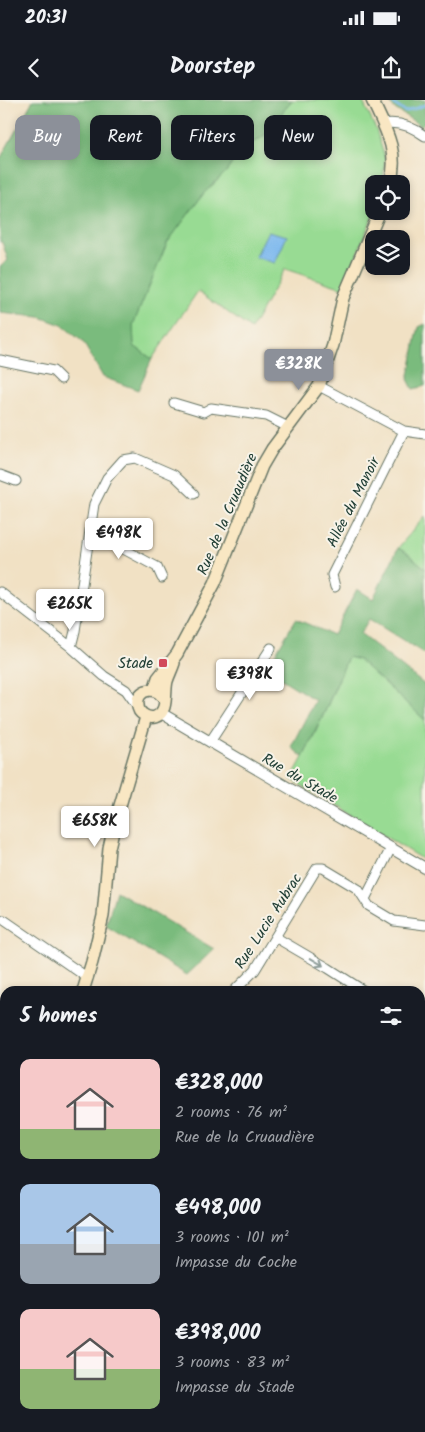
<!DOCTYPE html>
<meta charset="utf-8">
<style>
body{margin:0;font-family:Kalam,sans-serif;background:#20242c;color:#f1f3f6;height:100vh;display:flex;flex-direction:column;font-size:19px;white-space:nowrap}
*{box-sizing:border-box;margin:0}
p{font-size:16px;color:#9ea1a6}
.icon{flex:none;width:28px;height:28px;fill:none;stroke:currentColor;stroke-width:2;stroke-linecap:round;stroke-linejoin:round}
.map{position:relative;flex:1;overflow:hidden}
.sheet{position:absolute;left:0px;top:886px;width:425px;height:446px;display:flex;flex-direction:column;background:#171b24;border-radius:15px 15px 0 0;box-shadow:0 2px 8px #0003}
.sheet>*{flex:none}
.banner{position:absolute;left:15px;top:15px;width:395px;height:45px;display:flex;gap:10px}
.fabs{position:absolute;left:365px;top:75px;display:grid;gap:10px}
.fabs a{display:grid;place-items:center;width:45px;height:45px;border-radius:10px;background:#171b24;box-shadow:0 2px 8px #0003;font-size:25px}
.price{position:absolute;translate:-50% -42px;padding:0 11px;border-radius:5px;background:#fff;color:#222;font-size:16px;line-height:32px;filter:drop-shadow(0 1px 2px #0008)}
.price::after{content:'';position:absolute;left:50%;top:30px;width:15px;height:11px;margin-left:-8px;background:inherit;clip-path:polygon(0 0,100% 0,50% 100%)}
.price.current{background:#8c9099;color:#fff}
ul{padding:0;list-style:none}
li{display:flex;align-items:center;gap:15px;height:125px;padding:0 20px}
li span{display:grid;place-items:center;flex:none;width:140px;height:100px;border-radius:10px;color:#555}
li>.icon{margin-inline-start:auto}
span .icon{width:60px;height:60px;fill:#fffc;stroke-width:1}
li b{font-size:21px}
h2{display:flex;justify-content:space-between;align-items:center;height:60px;padding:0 20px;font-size:21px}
.chip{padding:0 18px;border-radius:10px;background:#171b24;box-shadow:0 2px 8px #0003;font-size:18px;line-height:45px}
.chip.current{background:#8c9099;color:#fff}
.status{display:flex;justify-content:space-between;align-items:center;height:35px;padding:0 25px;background:#171b24;direction:ltr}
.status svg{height:14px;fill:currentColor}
header{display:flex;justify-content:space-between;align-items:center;height:65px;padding:0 20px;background:#171b24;font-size:22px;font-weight:600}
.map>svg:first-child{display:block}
.green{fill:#98db93;stroke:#5c8c64}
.forest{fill:#7abb7d;stroke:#4c7c58}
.water{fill:#7cb8ee;stroke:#4e7a91}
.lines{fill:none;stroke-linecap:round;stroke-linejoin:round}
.stream{stroke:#7cb8ee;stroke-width:2.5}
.minor-casing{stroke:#687666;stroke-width:11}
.tertiary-casing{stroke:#687666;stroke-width:12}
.secondary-casing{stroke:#687666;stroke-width:14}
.minor{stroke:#fff;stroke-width:9}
.tertiary{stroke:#fff;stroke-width:10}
.secondary{stroke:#f9e7c3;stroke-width:11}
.oneway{stroke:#8f9e9a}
.poi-dot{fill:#d1495b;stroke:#f7f3e8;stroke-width:2}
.labels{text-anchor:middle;stroke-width:4;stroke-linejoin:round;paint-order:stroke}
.street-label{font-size:15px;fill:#1f3d34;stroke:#f7f3e8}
.poi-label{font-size:15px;fill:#1f3d34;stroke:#f7f3e8;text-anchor:end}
</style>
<div class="status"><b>20:31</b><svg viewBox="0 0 49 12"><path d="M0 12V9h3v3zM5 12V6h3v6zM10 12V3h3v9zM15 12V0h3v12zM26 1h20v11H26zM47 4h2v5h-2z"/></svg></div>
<header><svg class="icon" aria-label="back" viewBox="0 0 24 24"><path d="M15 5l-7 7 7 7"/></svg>Doorstep<svg class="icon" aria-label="share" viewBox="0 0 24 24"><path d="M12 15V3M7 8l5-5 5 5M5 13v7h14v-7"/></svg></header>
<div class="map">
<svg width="425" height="1332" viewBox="0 0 425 1332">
<rect width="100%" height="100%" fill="#f7f3e8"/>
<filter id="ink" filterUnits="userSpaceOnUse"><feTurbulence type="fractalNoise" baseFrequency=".02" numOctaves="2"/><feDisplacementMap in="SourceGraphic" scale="10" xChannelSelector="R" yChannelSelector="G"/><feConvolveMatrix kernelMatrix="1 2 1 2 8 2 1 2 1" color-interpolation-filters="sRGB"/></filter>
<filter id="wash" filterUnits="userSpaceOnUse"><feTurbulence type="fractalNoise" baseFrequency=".0096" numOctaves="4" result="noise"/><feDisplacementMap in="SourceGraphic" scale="20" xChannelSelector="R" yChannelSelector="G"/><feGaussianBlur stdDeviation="1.12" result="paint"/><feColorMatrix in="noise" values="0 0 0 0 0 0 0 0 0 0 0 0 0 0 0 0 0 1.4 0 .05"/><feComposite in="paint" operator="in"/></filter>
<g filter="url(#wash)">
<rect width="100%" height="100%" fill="#f1e1c4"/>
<path class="green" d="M292 0H362L376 29 385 58 383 84H374V111H375L343 188 285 169 251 229 198 191 152 259 134 246 133 225 167 143 204 93 226 72 243 48 263 37Z
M425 416V468L407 453 398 448Z
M348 557 359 560 425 620V761L291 679C314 640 331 598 348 557Z
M425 934V1044L420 1040V938Z
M5 1316V1328H73L80 1332H9L0 1326V1322Z
M251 1328H352L342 1332H252Z"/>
<path class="forest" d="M33 0H292L263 37 242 48 226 72 204 93 167 143 133 225 134 246 152 259 138 290 103 277 83 242 62 225 40 217 0 213V167L8 160 2 142H0V59Z
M386 0H425V22L421 26 395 9Z
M425 224V286L413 289 408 279C413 262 414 244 419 227Z
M398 448 407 453 425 468V554L369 519 360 534 425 585V620L359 560 348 557 325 611 303 657 291 647 315 600 266 569 296 519 333 535 357 489 373 499Z
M116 791 214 849 187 875 106 826Z
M425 1296V1332H342L352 1328H420V1298Z
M73 1328H172L174 1332H80Z
M208 1328H251L252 1332H194Z"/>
<path class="water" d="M268 131 287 136 275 163 255 157Z"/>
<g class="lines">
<path class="stream" d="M388 0 405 12 425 5"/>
</g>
</g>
<g filter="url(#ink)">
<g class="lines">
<g class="minor-casing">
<path id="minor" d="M383 24C399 21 413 27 425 36
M0 260 53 271 61 279
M319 286 404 331 332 475 335 487
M174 303 204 312 211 308 266 316 288 327
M404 331 425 334
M0 375 16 381
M90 431 157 467 162 478
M0 492 71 547 104 576 126 590 138 607
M71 547 75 531 94 404 107 378 123 360 135 358 174 375 194 394
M210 642 271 548
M365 799 391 748
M4 820 88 878
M275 837 328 868 364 891
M234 891 255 870 317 768H323L358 789 369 806 394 821 425 825
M420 932 425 928
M0 933 5 936
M420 1216 425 1220"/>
</g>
<g class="tertiary-casing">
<path id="tertiary" d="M161 613 425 768"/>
</g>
<g class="secondary-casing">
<path id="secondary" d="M372 0C385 28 400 52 390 84
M154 590 158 578 177 554 215 483 262 366 272 349 319 286 333 245 343 198 380 111
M165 602C160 584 135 588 138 605 138 609 140 613 144 615 147 617 151 618 155 617 169 612 164 592 167 581 169 575 172 569 174 563
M83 891 92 862 103 816 109 748 114 726 146 617
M0 1099 5 1089"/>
</g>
<use href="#minor" class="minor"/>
<use href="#tertiary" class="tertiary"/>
<use href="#secondary" class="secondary"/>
</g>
<defs><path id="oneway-shaft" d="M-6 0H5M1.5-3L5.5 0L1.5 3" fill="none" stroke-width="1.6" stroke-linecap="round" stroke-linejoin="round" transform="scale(1.25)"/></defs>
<use class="oneway" href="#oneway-shaft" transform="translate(317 862) rotate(31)"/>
</g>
<rect class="poi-dot" x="158" y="558" width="10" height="10" rx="2.5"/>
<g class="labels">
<g class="street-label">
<text transform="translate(353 402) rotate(-63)" y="5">Allée du Manoir</text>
<text transform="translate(227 414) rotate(-67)" y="5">Rue de la Cruaudière</text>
<text transform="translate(300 678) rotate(30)" y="5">Rue du Stade</text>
<text transform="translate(268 821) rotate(-57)" y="5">Rue Lucie Aubrac</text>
</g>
<g class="poi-label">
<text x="153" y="568">Stade</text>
</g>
</g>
</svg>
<div class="fabs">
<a><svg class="icon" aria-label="locate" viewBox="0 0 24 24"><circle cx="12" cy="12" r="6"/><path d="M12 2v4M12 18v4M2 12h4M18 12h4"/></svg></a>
<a><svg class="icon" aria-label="layers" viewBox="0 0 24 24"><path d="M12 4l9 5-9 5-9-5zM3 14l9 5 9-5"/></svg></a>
</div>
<b class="price current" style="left:299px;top:291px">€328K</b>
<b class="price" style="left:119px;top:460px">€498K</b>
<b class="price" style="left:70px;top:531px">€265K</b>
<b class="price" style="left:250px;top:601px">€398K</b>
<b class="price" style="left:95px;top:748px">€658K</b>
<div class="banner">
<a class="chip current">Buy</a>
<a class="chip">Rent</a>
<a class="chip">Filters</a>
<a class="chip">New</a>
</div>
<section class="sheet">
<h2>5 homes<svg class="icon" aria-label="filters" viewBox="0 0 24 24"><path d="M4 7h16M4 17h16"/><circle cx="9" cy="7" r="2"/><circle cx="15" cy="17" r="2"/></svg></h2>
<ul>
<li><span style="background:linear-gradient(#f6c9c9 70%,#8fb573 0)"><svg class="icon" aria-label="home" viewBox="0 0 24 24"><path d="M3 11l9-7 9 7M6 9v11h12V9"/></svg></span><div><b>€328,000</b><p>2 rooms · 76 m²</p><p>Rue de la Cruaudière</p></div></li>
<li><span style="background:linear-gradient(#a9c7e8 60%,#9aa5b1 0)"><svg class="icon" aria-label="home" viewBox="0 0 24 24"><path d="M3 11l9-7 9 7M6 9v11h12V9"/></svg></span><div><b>€498,000</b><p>3 rooms · 101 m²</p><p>Impasse du Coche</p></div></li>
<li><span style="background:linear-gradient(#f6c9c9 60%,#8fb573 0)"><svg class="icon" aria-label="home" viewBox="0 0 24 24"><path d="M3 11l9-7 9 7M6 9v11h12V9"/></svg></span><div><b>€398,000</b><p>3 rooms · 83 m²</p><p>Impasse du Stade</p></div></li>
</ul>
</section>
</div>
